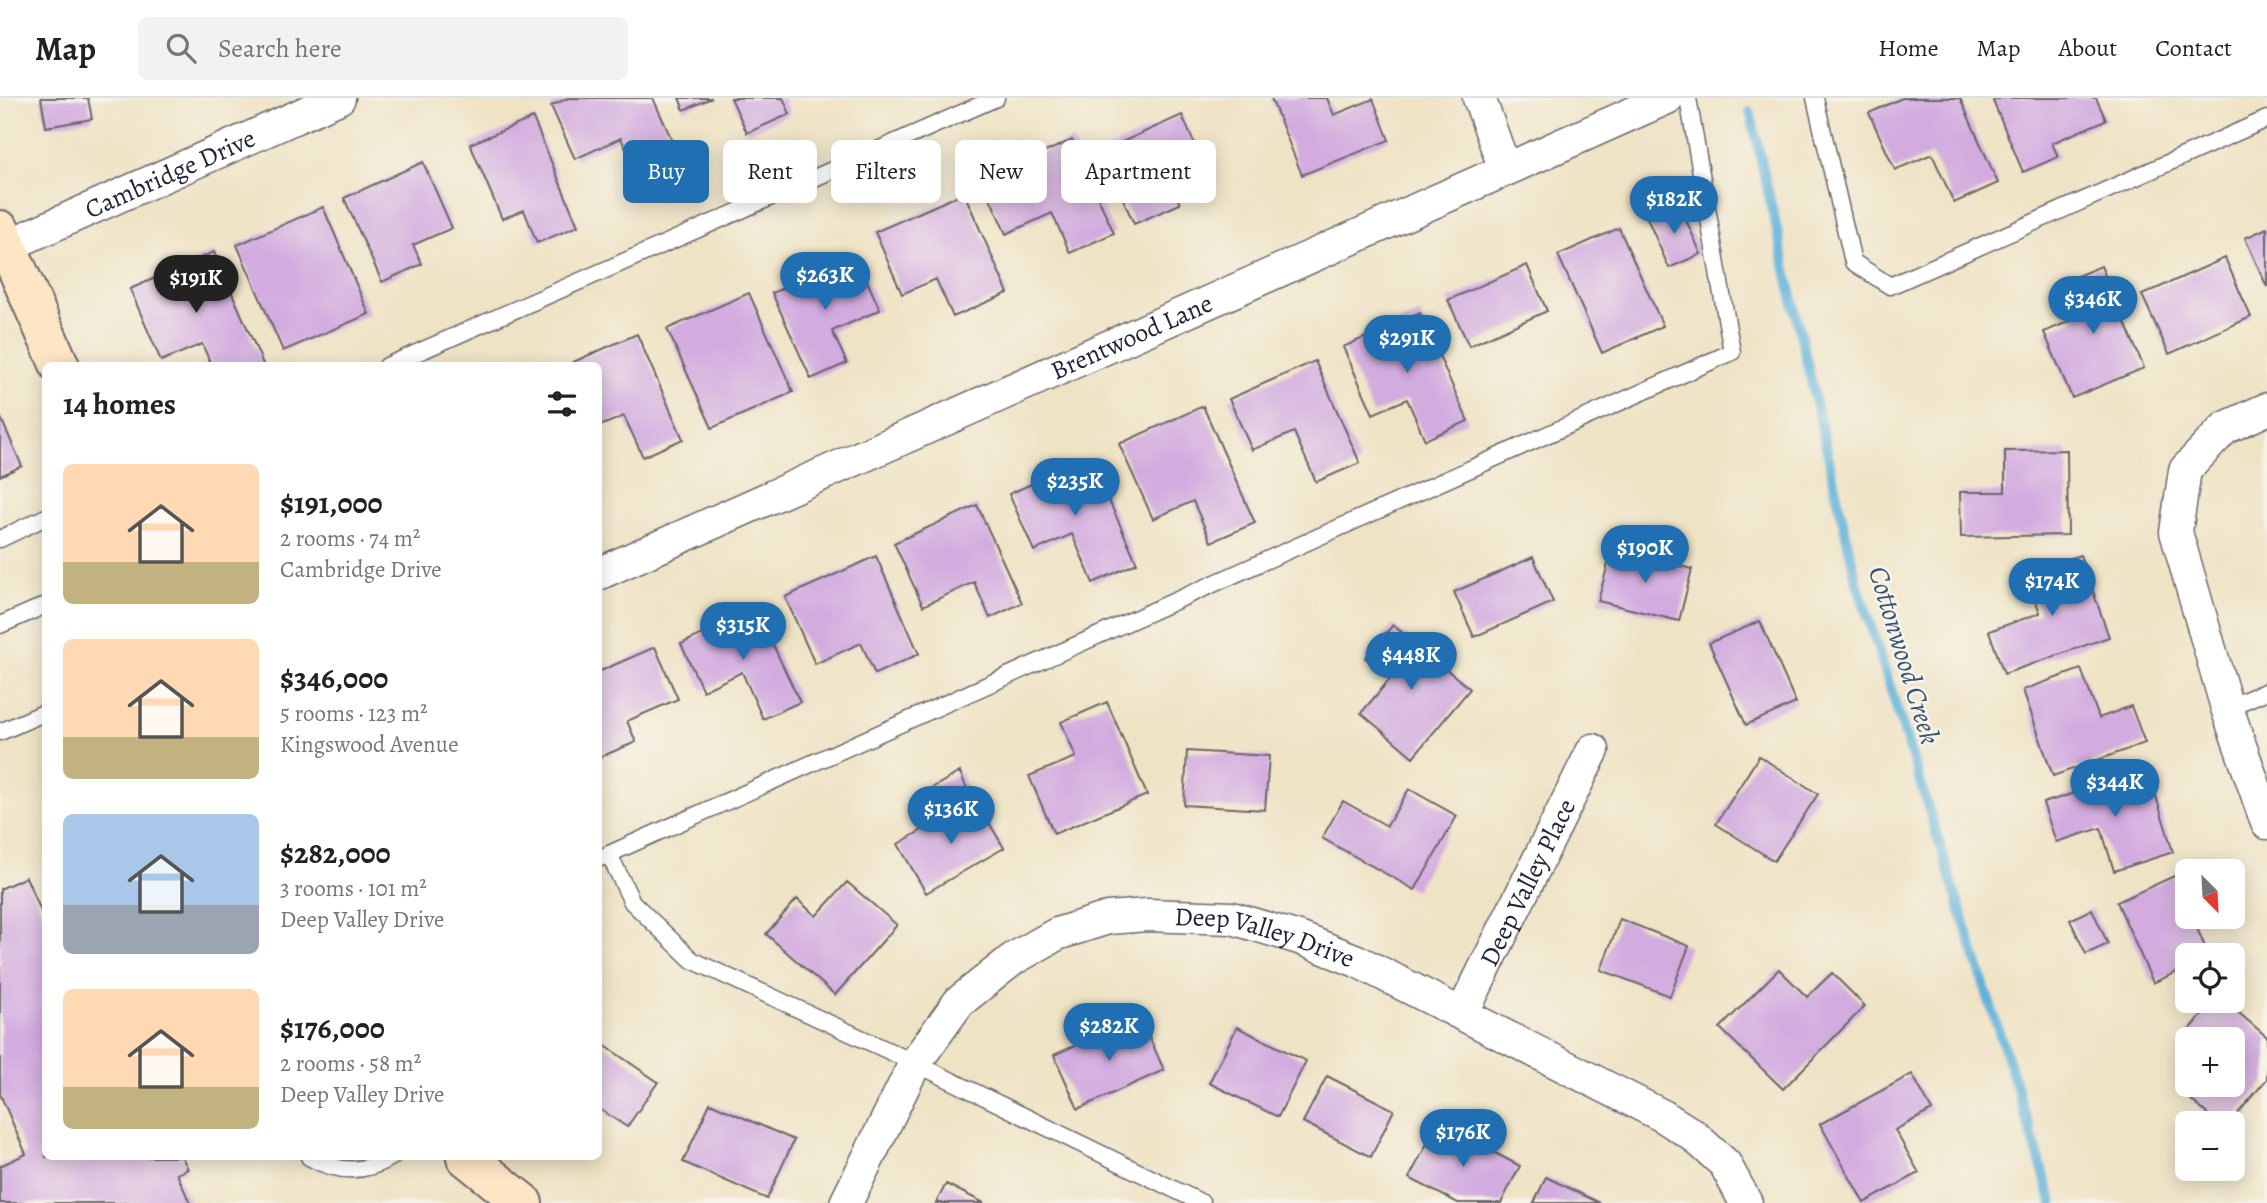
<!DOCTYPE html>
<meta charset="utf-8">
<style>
body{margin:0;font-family:Alegreya,serif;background:#f2f2f2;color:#222;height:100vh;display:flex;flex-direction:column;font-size:26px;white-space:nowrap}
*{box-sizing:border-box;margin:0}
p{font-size:23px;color:#767676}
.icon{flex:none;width:38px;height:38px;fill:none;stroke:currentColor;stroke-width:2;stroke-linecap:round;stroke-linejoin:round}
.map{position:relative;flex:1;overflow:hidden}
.details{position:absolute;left:42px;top:264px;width:560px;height:798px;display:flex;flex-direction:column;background:#fff;border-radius:10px;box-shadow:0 4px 18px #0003}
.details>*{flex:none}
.top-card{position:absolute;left:623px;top:42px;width:665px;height:63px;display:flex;gap:14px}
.needle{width:46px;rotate:156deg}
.tools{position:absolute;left:2175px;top:761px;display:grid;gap:14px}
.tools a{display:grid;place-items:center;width:70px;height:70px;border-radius:10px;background:#fff;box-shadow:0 4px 18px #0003;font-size:35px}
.price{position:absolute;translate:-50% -60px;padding:0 16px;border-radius:24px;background:#1f6fb2;color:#fff;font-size:23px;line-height:46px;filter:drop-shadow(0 2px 4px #0008)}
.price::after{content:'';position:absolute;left:50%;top:42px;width:21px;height:16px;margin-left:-10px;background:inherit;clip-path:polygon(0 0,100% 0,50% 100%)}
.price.active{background:#222;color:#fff}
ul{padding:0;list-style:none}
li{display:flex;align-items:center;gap:21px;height:175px;padding:0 21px}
li span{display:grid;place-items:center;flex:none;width:196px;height:140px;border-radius:10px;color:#555}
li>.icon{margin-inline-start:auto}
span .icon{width:84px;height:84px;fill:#fffc;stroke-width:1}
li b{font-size:30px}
h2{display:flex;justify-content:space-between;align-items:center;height:84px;padding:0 21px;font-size:30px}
.chip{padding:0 24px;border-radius:10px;background:#fff;box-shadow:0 4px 18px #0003;font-size:24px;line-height:63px}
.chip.active{background:#1f6fb2;color:#fff}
header{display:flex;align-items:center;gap:42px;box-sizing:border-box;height:98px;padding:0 35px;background:#fff;border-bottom:2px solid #e0e0e0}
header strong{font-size:33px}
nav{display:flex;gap:38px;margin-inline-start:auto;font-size:24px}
.search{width:490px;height:63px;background:#f2f2f2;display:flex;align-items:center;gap:18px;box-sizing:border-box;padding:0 24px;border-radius:10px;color:#767676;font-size:26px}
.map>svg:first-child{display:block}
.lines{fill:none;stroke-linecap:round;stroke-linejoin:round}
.stream{stroke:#5fb2da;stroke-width:10}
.building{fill:#d2abdf}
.lane-casing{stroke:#6a666b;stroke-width:19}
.street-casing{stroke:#6a666b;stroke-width:35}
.secondary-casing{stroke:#6a666b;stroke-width:42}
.lane{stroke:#fff;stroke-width:16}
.street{stroke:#fff;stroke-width:32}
.secondary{stroke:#fde5c5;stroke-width:38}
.labels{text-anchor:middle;stroke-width:5;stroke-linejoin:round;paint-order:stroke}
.street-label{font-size:26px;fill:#22223b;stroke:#f7f3e8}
.water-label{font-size:28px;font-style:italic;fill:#375473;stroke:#f7f3e8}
</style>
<header>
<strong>Map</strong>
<div class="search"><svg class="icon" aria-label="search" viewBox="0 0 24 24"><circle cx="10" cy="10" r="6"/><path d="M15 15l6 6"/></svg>Search here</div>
<nav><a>Home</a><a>Map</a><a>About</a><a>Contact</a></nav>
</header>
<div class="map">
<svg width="2267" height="1105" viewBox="0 0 2267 1105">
<rect width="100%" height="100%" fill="#f7f3e8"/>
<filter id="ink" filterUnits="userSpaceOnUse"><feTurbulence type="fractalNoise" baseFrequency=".0143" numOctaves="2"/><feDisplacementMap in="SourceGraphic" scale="14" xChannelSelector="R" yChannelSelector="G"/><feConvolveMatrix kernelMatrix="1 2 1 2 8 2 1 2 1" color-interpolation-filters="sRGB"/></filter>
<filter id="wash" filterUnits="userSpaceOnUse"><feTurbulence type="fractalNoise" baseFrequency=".00686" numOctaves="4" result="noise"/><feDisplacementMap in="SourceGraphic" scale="28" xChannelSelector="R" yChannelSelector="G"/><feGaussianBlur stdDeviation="1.57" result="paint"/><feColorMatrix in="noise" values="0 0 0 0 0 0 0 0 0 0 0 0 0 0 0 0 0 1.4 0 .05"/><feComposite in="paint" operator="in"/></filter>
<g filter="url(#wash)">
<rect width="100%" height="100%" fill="#efe3c5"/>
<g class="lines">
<path class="stream" d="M1750 13 1856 481 2053 1105"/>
</g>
<g id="blocks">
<path class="building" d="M41 0H88L92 21 46 29Z
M568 0H653L684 69 642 88 621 40 575 61 551 8Z
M679 0H712L684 12Z
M731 0H783L790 16 747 35Z
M1271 0H1327L1334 17 1373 1 1389 42 1302 77Z
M1902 0H1960L1998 85 1954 105 1932 56 1895 72 1869 15Z
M2001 0H2096L2106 22 2052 45 2058 59 2023 74 1993 3Z
M1182 17 1203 65 1168 80 1180 106 1134 126 1102 53Z
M533 20 578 128 537 145 524 112 502 121 470 46Z
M1072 42 1114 135 1070 155 1052 115 1006 136 982 82Z
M423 64 452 130 413 147 422 166 382 184 344 100Z
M964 95 1008 195 953 219 936 181 902 196 875 134Z
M1679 106 1701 156 1669 170 1647 120Z
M323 109 369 216 283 253 237 147Z
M1619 130 1663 228 1602 255 1558 157Z
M2267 130V189L2245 140Z
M214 154 263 266 260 268H212L202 246 161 263 130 191Z
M856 158 880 212 832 233 847 265 811 281 772 195Z
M2225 160 2251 219 2169 256 2142 197Z
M1527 167 1547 213 1469 248 1448 202Z
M2101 168 2144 270 2072 300 2044 234 2075 221 2060 185Z
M749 195 793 294 712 330 667 231Z
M1420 215 1468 323 1425 342 1407 301 1373 316 1343 249Z
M637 236 683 341 643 359 624 318 598 329V268H564Z
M1315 263 1360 365 1316 384 1294 334 1252 352 1229 301Z
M1203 308 1255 425 1211 444 1193 403 1153 421 1119 346Z
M0 318 22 368 0 378Z
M2067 352 2068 437 1961 439 1960 394H2005V353Z
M1090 360 1137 465 1093 485 1072 436 1034 453 1009 396Z
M977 407 1022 505 990 520 974 484 923 508 894 445Z
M1612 451 1692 471 1679 523 1598 503Z
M2080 457 2109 539 2004 576 1989 533 2040 515 2026 475Z
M876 458 919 556 875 576 861 545 815 566 785 499Z
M1533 459 1553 504 1474 539 1454 494Z
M756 511 800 604 763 621 742 574 703 593 681 546Z
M1760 523 1796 605 1746 627 1709 545Z
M1393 527 1470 591 1413 659 1361 615 1390 581 1365 560Z
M655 549 678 601 627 623 636 644 598 660V574Z
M2081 571 2099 620 2131 608 2145 645 2053 678 2023 592Z
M1107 604 1147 697 1054 736 1029 678 1076 659 1061 624Z
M1187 653 1269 658 1265 712 1184 707Z
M1759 658 1818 696 1774 763 1716 726Z
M2148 672 2173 754 2114 773 2101 730 2056 744 2043 705Z
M960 674 971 701 944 715 930 691Z
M1409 691 1457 718 1415 792 1322 740 1343 703 1387 728Z
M975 701 1004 750 926 795 898 746Z
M2174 778 2188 810V819H2192L2209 858H2188V869L2153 885 2117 804Z
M26 779 46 824V1059H182L188 1071 177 1076 190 1105H0V1068L26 1056 0 996V791Z
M847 784 897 827 835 897 766 836 797 801 816 818Z
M2092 811 2108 846 2086 856 2070 822Z
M1620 821 1689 848 1670 898 1601 872Z
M1779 871 1807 899 1832 875 1865 908 1783 991 1720 930Z
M2214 903H2225L2267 939V981L2229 1026H2219L2191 1002 2204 987H2233V942H2188V946L2182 941Z
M1140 918 1164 972 1078 1011 1054 957Z
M1237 929 1306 963 1278 1019 1209 985Z
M598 943 658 984 627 1029 598 1010Z
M1912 976 1932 1012 1895 1032 1919 1075 1864 1105 1820 1026Z
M1327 978 1394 1012 1371 1059 1303 1024Z
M710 1005 794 1042 767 1101 683 1064Z
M1438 1025 1520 1068 1501 1105H1458L1409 1080Z
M1546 1079 1600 1105H1534Z
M946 1086 984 1105H936Z"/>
</g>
</g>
<g filter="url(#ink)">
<use href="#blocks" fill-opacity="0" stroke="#6a666b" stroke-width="2"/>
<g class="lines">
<g class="lane-casing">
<path id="lane" d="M1815 0 1853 164 1890 188 2267 21
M387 268 996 0
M0 441 46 419
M0 527 46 507
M2227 610 2267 593
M0 634 46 614
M609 756 632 804 692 862 915 965 1202 1105
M598 761 1732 254 1688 0
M309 1059C337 1075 364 1076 392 1059"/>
</g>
<g class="street-casing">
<g id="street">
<path d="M1479 0 1505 71"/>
<path id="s1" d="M0 151 339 0"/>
<path d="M2267 311 2225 330 2185 372 2176 434 2227 610 2267 725"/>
<path id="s2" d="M598 476 1667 0"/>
<path id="s3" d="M1462 916 1593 652"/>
<path id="s4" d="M846 1105 915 965 959 904 1013 861 1057 836 1108 820 1147 817 1232 820 1299 840 1357 863 1663 1018 1693 1037 1725 1066 1746 1105"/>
</g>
</g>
<g class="secondary-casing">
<path id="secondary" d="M0 132 60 268
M466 1059 523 1105"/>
</g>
<use href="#lane" class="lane"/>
<use href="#street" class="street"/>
<use href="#secondary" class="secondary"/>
</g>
</g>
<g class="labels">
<g class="street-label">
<text dy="9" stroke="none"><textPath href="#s1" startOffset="186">Cambridge Drive</textPath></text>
<text dy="9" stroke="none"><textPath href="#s2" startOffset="584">Brentwood Lane</textPath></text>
<text dy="9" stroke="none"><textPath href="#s3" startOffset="147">Deep Valley Place</textPath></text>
<text dy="9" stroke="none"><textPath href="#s4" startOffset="564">Deep Valley Drive</textPath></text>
</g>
<g class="water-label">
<text transform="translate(1905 557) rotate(73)" y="10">Cottonwood Creek</text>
</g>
</g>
</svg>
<div class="tools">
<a><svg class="needle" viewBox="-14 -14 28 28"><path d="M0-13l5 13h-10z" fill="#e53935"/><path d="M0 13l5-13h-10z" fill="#767676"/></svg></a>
<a><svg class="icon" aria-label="locate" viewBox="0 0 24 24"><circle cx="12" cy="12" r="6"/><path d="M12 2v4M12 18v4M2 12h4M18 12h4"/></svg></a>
<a>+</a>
<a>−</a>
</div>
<b class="price" style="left:1674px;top:138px">$182K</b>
<b class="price" style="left:825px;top:214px">$263K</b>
<b class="price active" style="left:196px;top:217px">$191K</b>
<b class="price" style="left:2093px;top:238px">$346K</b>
<b class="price" style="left:1407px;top:277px">$291K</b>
<b class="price" style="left:1075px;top:420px">$235K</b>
<b class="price" style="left:1645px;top:487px">$190K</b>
<b class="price" style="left:2052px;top:520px">$174K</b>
<b class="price" style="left:743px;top:564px">$315K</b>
<b class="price" style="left:1411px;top:594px">$448K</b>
<b class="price" style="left:2115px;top:721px">$344K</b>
<b class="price" style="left:951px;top:748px">$136K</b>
<b class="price" style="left:1109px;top:965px">$282K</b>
<b class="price" style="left:1463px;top:1071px">$176K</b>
<div class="top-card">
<a class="chip active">Buy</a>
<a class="chip">Rent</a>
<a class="chip">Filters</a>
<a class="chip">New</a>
<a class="chip">Apartment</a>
</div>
<section class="details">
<h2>14 homes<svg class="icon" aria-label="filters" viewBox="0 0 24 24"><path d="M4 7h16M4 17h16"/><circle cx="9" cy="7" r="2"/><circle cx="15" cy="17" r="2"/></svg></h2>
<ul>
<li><span style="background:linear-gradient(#ffd9b3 70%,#c2b280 0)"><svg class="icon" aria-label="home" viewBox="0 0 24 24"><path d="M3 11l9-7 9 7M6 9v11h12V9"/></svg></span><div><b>$191,000</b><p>2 rooms · 74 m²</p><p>Cambridge Drive</p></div></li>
<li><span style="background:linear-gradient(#ffd9b3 70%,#c2b280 0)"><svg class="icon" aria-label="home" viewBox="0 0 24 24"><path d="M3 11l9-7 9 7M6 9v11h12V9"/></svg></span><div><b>$346,000</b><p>5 rooms · 123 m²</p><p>Kingswood Avenue</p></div></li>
<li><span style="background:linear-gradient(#a9c7e8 65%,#9aa5b1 0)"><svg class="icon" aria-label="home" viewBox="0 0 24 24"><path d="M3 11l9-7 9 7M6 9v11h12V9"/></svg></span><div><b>$282,000</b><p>3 rooms · 101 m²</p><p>Deep Valley Drive</p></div></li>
<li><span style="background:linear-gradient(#ffd9b3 70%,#c2b280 0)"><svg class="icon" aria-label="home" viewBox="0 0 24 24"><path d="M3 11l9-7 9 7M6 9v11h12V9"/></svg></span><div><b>$176,000</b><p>2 rooms · 58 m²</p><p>Deep Valley Drive</p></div></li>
</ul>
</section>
</div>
